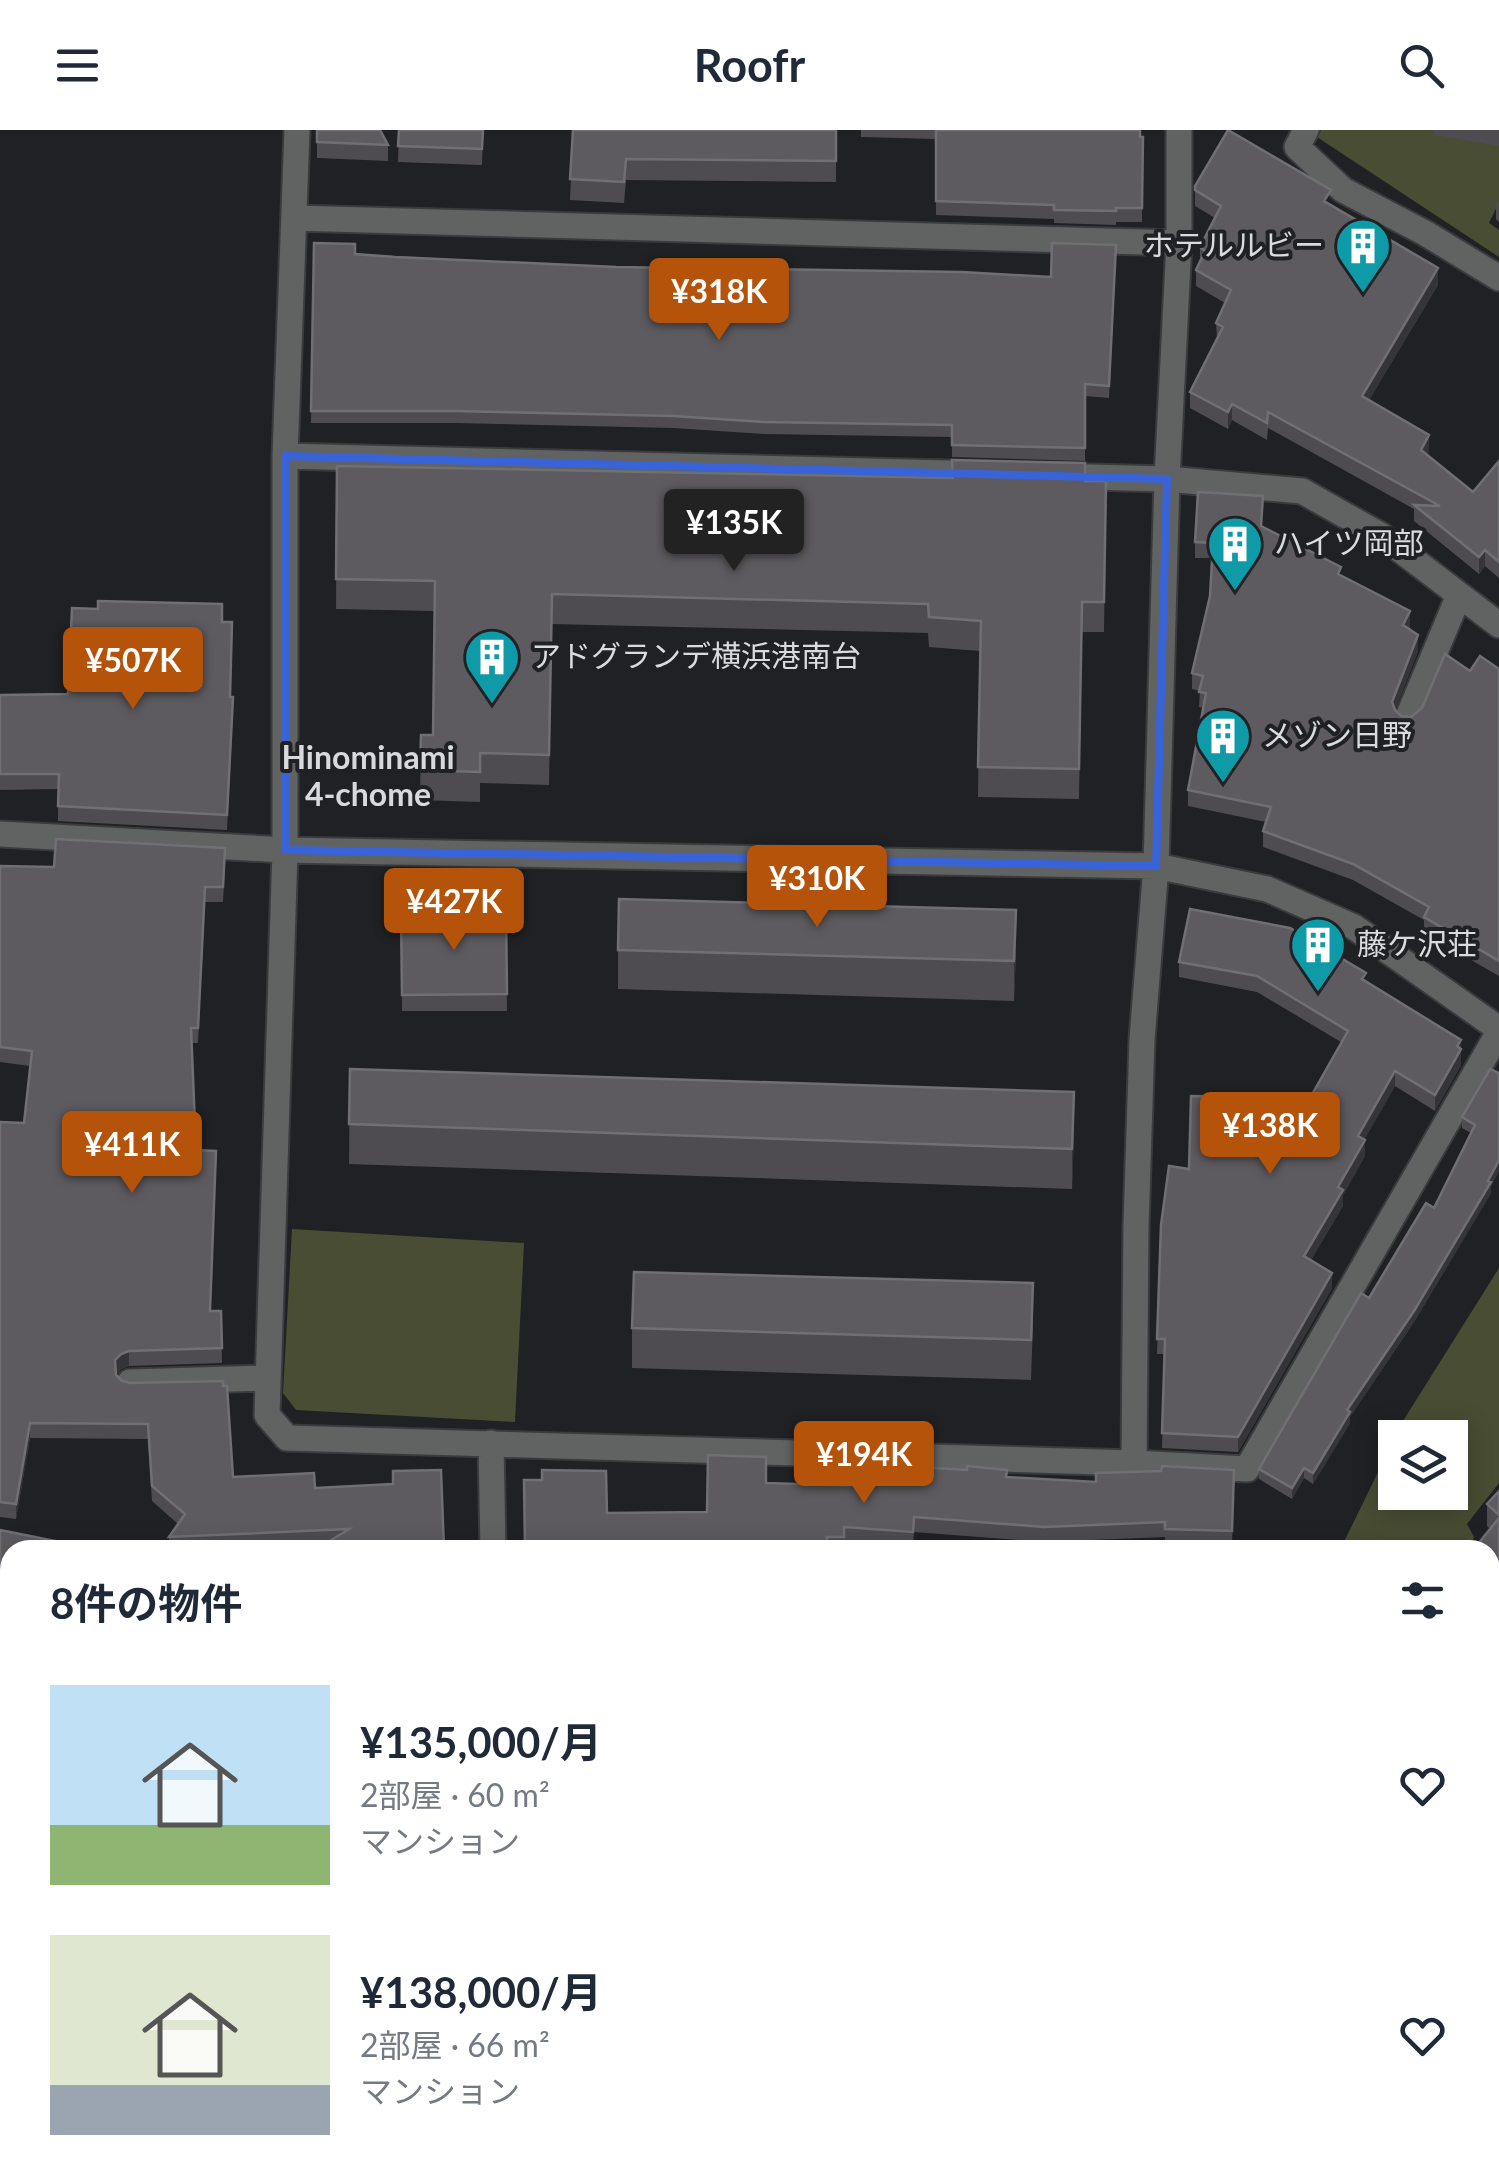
<!DOCTYPE html>
<html lang="ja">
<meta charset="utf-8">
<style>
body{margin:0;font-family:Lato,"Noto Sans JP",sans-serif;background:#f6f6f7;color:#1f2937;height:100vh;display:flex;flex-direction:column;font-size:38px;white-space:nowrap}
*{box-sizing:border-box;margin:0}
p{font-size:32px;color:#747a83}
.icon{flex:none;width:55px;height:55px;fill:none;stroke:currentColor;stroke-width:2;stroke-linecap:round;stroke-linejoin:round}
.map{position:relative;flex:1;overflow:hidden}
.drawer{position:absolute;left:0px;top:1410px;width:1500px;height:642px;display:flex;flex-direction:column;background:#fff;border-radius:30px 30px 0 0;box-shadow:0 5px 25px #0003}
.drawer>*{flex:none}
.fabs{position:absolute;left:1378px;top:1290px;display:grid;gap:20px}
.fabs a{display:grid;place-items:center;width:90px;height:90px;border-radius:0px;background:#fff;box-shadow:0 5px 25px #0003;font-size:50px}
.price{position:absolute;translate:-50% -85px;padding:0 22px;border-radius:10px;background:#b45309;color:#fff;font-size:32px;line-height:65px;filter:drop-shadow(0 2px 5px #0008)}
.price::after{content:'';position:absolute;left:50%;top:60px;width:30px;height:22px;margin-left:-15px;background:inherit;clip-path:polygon(0 0,100% 0,50% 100%)}
.price.selected{background:#222;color:#fff}
ul{padding:0;list-style:none}
li{display:flex;align-items:center;gap:30px;height:250px;padding:0 50px}
li span{display:grid;place-items:center;flex:none;width:280px;height:200px;border-radius:0px;color:#555}
li>.icon{margin-inline-start:auto}
span .icon{width:120px;height:120px;fill:#fffc;stroke-width:1}
li b{font-size:42px}
h2{display:flex;justify-content:space-between;align-items:center;height:120px;padding:0 50px;font-size:42px}
header{display:flex;justify-content:space-between;align-items:center;height:130px;padding:0 50px;background:#fff;font-size:45px;font-weight:700}
.map>svg:first-child{display:block}
.green{fill:#484d33;fill-rule:evenodd}
.lines{fill:none;stroke-linecap:round;stroke-linejoin:round}
.minor-casing{stroke:#3a3b3e;stroke-width:29}
.minor{stroke:#616363;stroke-width:25}
.wall{fill:#4e4c50}
.shaded-wall{fill:#353438}
.building{fill:#5d5b5f;stroke:#706f73;stroke-width:2.5}
.marked{fill:none;stroke:#3963d9;stroke-width:8;stroke-linejoin:round}
.labels{text-anchor:middle;stroke-width:8;stroke-linejoin:round;paint-order:stroke}
.poi-label{font-size:30px;fill:#dadbdd;stroke:#202124;text-anchor:start}
.neighbourhood-label{font-size:32px;font-weight:bold;fill:#d7d9de;stroke:#202124}
</style>
<header><svg class="icon" aria-label="menu" viewBox="0 0 24 24"><path d="M4 6h16M4 12h16M4 18h16"/></svg>Roofr<svg class="icon" aria-label="search" viewBox="0 0 24 24"><circle cx="10" cy="10" r="6"/><path d="M15 15l6 6"/></svg></header>
<div class="map">
<svg width="1499" height="2052" viewBox="0 0 1499 2052">
<rect width="100%" height="100%" fill="#202124"/>
<path class="green" d="M1321 0H1499V72L1489 93 1499 100V127L1317 7Z
M292 1099 524 1113 515 1292 296 1280 283 1263Z
M1499 1138V1353L1467 1394 1474 1407 1469 1420H1340L1403 1291ZM1395 1308H1450V1362H1395Z
M1490 1619 1499 1626V1737L1490 1748Z
M0 1780 10 1788V1819L0 1837Z
M10 1951V2042L138 2043V2052H0V1965Z
M704 2043H1090L1074 2052H708Z"/>
<g class="lines">
<g class="minor-casing">
<path id="minor" d="M297 0 285 326V720L267 1285 287 1308 1134 1333
M1179 0V113L1167 349 1156 736 1142 909 1136 1096 1134 1333 1247 1339 1499 902
M1306 0 1297 17 1343 60 1425 103 1499 148
M294 88 1179 113
M285 326 986 344
M1051 346 1167 349 1302 361 1382 406 1499 495
M1408 587 1459 465
M0 704 285 720 1156 736 1267 759 1354 797 1499 899
M130 1252 268 1248
M491 1313 493 1420
M1490 1783 1499 1772
M0 1884 10 1868
M1162 2042 1168 2052
M1128 2052 1144 2042"/>
</g>
<use href="#minor" class="minor"/>
</g>
<path class="wall" d="M317 0 388 15V31L317 28Z
M399 0H483L482 35 398 32Z
M573 0H836V52L626 50 624 73 570 70Z
M861 0H1140V7H1143L1142 92H1116V95L1054 93V89L936 85V9L861 7Z
M1434 0H1499V16L1434 5Z
M1195 56 1331 74 1438 155 1369 270 1429 321 1427 325 1473 362 1499 331V448L1485 436 1479 444 1414 391V379L1268 298 1267 310 1232 290 1228 299 1190 278V262L1217 209 1216 193 1225 173 1196 156V140L1200 132V117L1215 88 1195 76Z
M1499 70V92L1496 89V74Z
M314 113 355 124 616 137 1051 147 1116 127 1109 268 1085 266V331L952 327V307L764 304 673 298 456 293H311Z
M337 336 1106 351 1104 502H1082L1079 669 978 667 980 521 929 517 928 503 552 494 549 655 480 653V672L420 670 421 605H433L434 481 336 479Z
M1262 397 1341 445 1410 497 1409 499 1418 521 1395 580 1401 586 1411 587 1470 541 1499 539V846L1424 803V790L1353 750 1263 717V701L1266 692 1188 676V660L1203 578 1199 577 1200 561 1192 559V543L1210 466 1212 428H1195V412Z
M222 492 233 582 227 700 58 691V659L0 660V565L68 564Z
M225 733 223 772H205L198 913H191L196 1020 210 1181H221L222 1233 129 1236 121 1239 116 1245 233 1347 315 1358 393 1354 441 1340 322 1415 217 1420H169V1407L178 1394 152 1371 148 1309 30 1308 16 1389 0 1387V992L24 993 30 936 0 932V736L54 737Z
M506 781 507 881H402L401 782Z
M618 820H1016L1014 871 618 859Z
M1179 832 1366 852 1461 918V935L1435 981 1395 956 1364 1010 1365 1026 1343 1065V1076L1311 1130 1332 1158 1238 1322 1162 1318 1164 1224H1157L1161 1095 1189 1039 1306 975 1341 912 1257 862 1179 847Z
M350 939 1074 1002 1072 1059 349 1034Z
M1499 943V1041L1491 1056V1063L1414 1192 1350 1287V1293L1313 1354 1304 1348 1292 1369 1259 1349V1339L1434 1078 1471 1003 1462 998V987Z
M1033 1193 1031 1250 632 1238V1198Z
M1234 1340 1232 1416 1165 1414V1407L1044 1412 914 1402 913 1417 844 1412V1420H525L607 1383 707 1382 766 1353 865 1356 1007 1347 1096 1352Z
M1499 1361V1530L1490 1541V1399L1487 1396V1374Z
M0 1666 10 1671V1761L0 1756Z
M1208 2042H1490L1499 2052H1213Z"/>
<path class="shaded-wall" d="M1438 138V155L1362 282V266Z
M1232 274V290L1228 299V282Z
M1429 305V321L1421 336V320Z
M1485 420V436L1479 444V427Z
M1410 481V497L1403 511V495Z
M1418 505V521L1392 588V572Z
M1016 780V820L1014 871V831Z
M1461 910V935L1435 981V965Z
M1395 941V956L1358 1021V1006Z
M1074 962V1002L1072 1059V1019Z
M1365 1010V1026L1343 1065V1076L1304 1142V1126L1338 1057Z
M1499 1030V1041L1491 1056V1063L1414 1192 1350 1287V1293L1313 1354V1343L1347 1280 1488 1051Z
M1332 1143V1158L1238 1322V1307Z
M129 1221V1236L121 1239 115 1245V1230L121 1224Z
M30 1293V1308L16 1389V1374Z
M1304 1338V1348L1292 1369V1358Z
M1499 1509V1530L1490 1541V1520Z
M10 1521V1538L0 1547V1531Z"/>
<path class="building" d="M317 0H380L388 15 317 12Z
M399 0H483L482 19 398 16Z
M573 0H836V31L626 29 624 52 570 49Z
M936 0H1140V7H1143L1142 78H1116V81L1054 80V75L936 71Z
M1228 0 1331 60 1324 71 1438 138 1362 266 1429 305 1421 320 1473 362 1499 331V432L1485 420 1479 427 1414 375 1440 376 1268 282 1267 293 1232 274 1228 282 1190 262 1223 197 1216 193 1231 160 1196 140 1205 121 1200 117 1221 76 1195 60V56Z
M314 113 355 114V124L395 127 616 137 962 142 1051 147 1052 113 1116 115 1109 256 1085 254V318L952 315V295L764 292 673 286 456 281H311Z
M952 330 1085 333V351H1106L1104 472H1082L1079 639 978 637 981 491 929 487 928 474 552 464 549 625 480 623V642L420 640 421 605H433L435 451 336 449 337 336 953 348Z
M1198 362 1263 366 1261 396 1341 437 1338 444 1410 481 1403 495 1418 505 1392 572 1395 580 1401 586 1411 587 1422 578 1445 524 1470 541 1480 526 1499 539V831L1424 787 1429 777 1353 734 1263 701 1271 677 1188 660 1206 563 1199 562 1203 546 1192 543 1210 466 1213 413 1195 412Z
M98 471 222 474V492H232L230 567H233L227 685 58 676 59 644H0V565L68 564 72 478 98 479Z
M56 709 225 718 223 757H205L198 898H191L196 1020 216 1021 210 1181H221L222 1218 129 1221 121 1224 115 1230 116 1245 122 1251 130 1253 223 1251V1256H227L233 1347 314 1343 315 1358 393 1354V1341L441 1340 444 1420H315L349 1399 169 1407 185 1384 152 1356 148 1294 30 1293 16 1374 0 1372V992L24 993 32 921 0 917V736L54 737Z
M619 769 1016 780 1014 831 618 820Z
M1190 779 1290 798 1366 843 1362 849 1461 910 1457 916 1461 919 1435 965 1395 941 1358 1006 1365 1010 1338 1057 1343 1060 1304 1126 1332 1143 1238 1307 1162 1303 1165 1209H1157L1161 1095 1169 1036 1189 1039 1191 966 1294 968 1306 975 1348 901 1257 846 1179 832Z
M506 781 507 864 402 865 401 782Z
M350 939 1074 962 1072 1019 349 994Z
M1490 939 1499 943V1030L1488 1051 1491 1052 1414 1181 1347 1280 1350 1282 1313 1343 1304 1338 1292 1358 1259 1339 1361 1163 1369 1168 1426 1073 1434 1078 1475 995 1462 987Z
M634 1142 1033 1153 1031 1210 632 1198Z
M708 1325 766 1327V1353L865 1356 866 1334 967 1340V1336L1007 1340 1006 1347 1096 1352V1343L1161 1341 1162 1336 1234 1340 1232 1401 1165 1399V1392L1044 1397 914 1387 913 1402 844 1397V1407H827V1420H525L524 1350H542V1340L606 1341 607 1383 707 1382Z
M1499 1361V1385L1487 1374Z
M1499 1388V1509L1490 1520V1420H1473Z
M0 1400 55 1411 53 1420H10V1521L0 1531Z
M0 1666 10 1671V1745L0 1740Z
M1499 1829V2052H1223L1217 2042H1490V1834Z"/>
<path class="marked" d="M285 326 1167 349 1156 736 285 720Z"/>
<defs>
<g id="building-pin" transform="scale(2.875)"><path d="M0 17L-7.5 6A9.5 9.5 0 1 1 7.5 6Z" fill="#0f9aa8" stroke="#202124"/><path d="M-4-6H4V6H1V3H-1V6H-4ZM-2.5-4.3h1.7v1.8h-1.7ZM.8-4.3h1.7v1.8H.8ZM-2.5-1h1.7V.8h-1.7ZM.8-1h1.7V.8H.8Z" fill="#fff"/></g>
</defs>
<g fill-rule="evenodd">
<use href="#building-pin" x="1363" y="116"/>
<use href="#building-pin" x="1235" y="414"/>
<use href="#building-pin" x="492" y="527"/>
<use href="#building-pin" x="1223" y="606"/>
<use href="#building-pin" x="1318" y="815"/>
</g>
<g class="labels">
<g class="poi-label">
<text x="1324" y="126" text-anchor="end">ホテルルビー</text>
<text x="1274" y="424">ハイツ岡部</text>
<text x="531" y="537">アドグランデ横浜港南台</text>
<text x="1262" y="616">メゾン日野</text>
<text x="1357" y="825">藤ケ沢荘</text>
</g>
<g class="neighbourhood-label">
<text x="368" y="639">Hinominami<tspan x="368" dy="37">4-chome</tspan></text>
</g>
</g>
</svg>
<div class="fabs">
<a><svg class="icon" aria-label="layers" viewBox="0 0 24 24"><path d="M12 4l9 5-9 5-9-5zM3 14l9 5 9-5"/></svg></a>
</div>
<b class="price" style="left:719px;top:213px">¥318K</b>
<b class="price selected" style="left:734px;top:444px">¥135K</b>
<b class="price" style="left:133px;top:582px">¥507K</b>
<b class="price" style="left:817px;top:800px">¥310K</b>
<b class="price" style="left:454px;top:823px">¥427K</b>
<b class="price" style="left:1270px;top:1047px">¥138K</b>
<b class="price" style="left:132px;top:1066px">¥411K</b>
<b class="price" style="left:864px;top:1376px">¥194K</b>
<section class="drawer">
<h2>8件の物件<svg class="icon" aria-label="filters" viewBox="0 0 24 24"><path d="M4 7h16M4 17h16"/><circle cx="9" cy="7" r="2"/><circle cx="15" cy="17" r="2"/></svg></h2>
<ul>
<li><span style="background:linear-gradient(#bfe0f5 70%,#8fb573 0)"><svg class="icon" aria-label="home" viewBox="0 0 24 24"><path d="M3 11l9-7 9 7M6 9v11h12V9"/></svg></span><div><b>¥135,000/月</b><p>2部屋 · 60 m²</p><p>マンション</p></div><svg class="icon" aria-label="heart" viewBox="0 0 24 24"><path d="M12 20l-8-8c-3-5 5-10 8-4 3-6 11-1 8 4z"/></svg></li>
<li><span style="background:linear-gradient(#dfe7d0 75%,#9aa5b1 0)"><svg class="icon" aria-label="home" viewBox="0 0 24 24"><path d="M3 11l9-7 9 7M6 9v11h12V9"/></svg></span><div><b>¥138,000/月</b><p>2部屋 · 66 m²</p><p>マンション</p></div><svg class="icon" aria-label="heart" viewBox="0 0 24 24"><path d="M12 20l-8-8c-3-5 5-10 8-4 3-6 11-1 8 4z"/></svg></li>
</ul>
</section>
</div>
